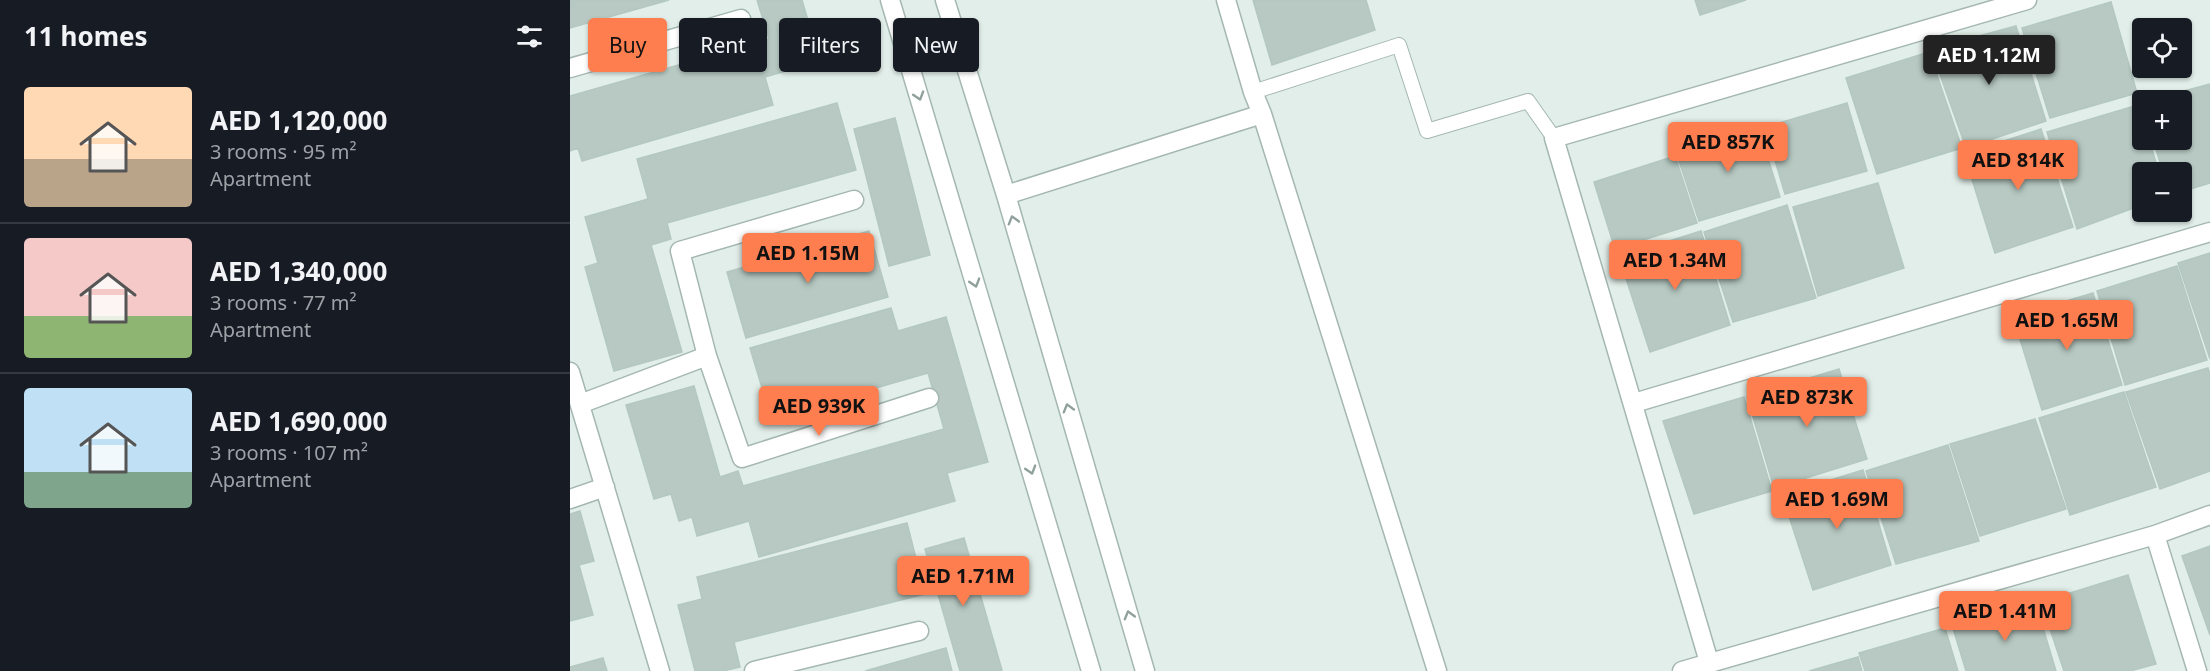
<!DOCTYPE html>
<meta charset="utf-8">
<style>
body{margin:0;font-family:"Noto Sans",sans-serif;background:#20242c;color:#f1f3f6;height:100vh;display:flex;flex-direction:column;font-size:22px;white-space:nowrap}
*{box-sizing:border-box;margin:0}
p{font-size:20px;color:#9ea1a6}
.icon{flex:none;width:33px;height:33px;fill:none;stroke:currentColor;stroke-width:2;stroke-linecap:round;stroke-linejoin:round}
.map{position:relative;flex:1;overflow:hidden}
.drawer{display:flex;flex-direction:column;background:#171b24;width:570px}
.drawer>*{flex:none}
.top-card{position:absolute;left:18px;top:18px;width:570px;height:54px;display:flex;gap:12px}
.tools{position:absolute;left:1562px;top:18px;display:grid;gap:12px}
.tools a{display:grid;place-items:center;width:60px;height:60px;border-radius:6px;background:#171b24;box-shadow:0 2px 4px #0004;font-size:30px}
.price{position:absolute;translate:-50% -51px;padding:0 14px;border-radius:6px;background:#ff7e4f;color:#111;font-size:20px;line-height:39px;filter:drop-shadow(0 2px 3px #0008)}
.price::after{content:'';position:absolute;left:50%;top:36px;width:18px;height:14px;margin-left:-9px;background:inherit;clip-path:polygon(0 0,100% 0,50% 100%)}
.price.selected{background:#222;color:#fff}
ul{padding:0;list-style:none}
li{display:flex;align-items:center;gap:18px;height:150px;padding:0 24px}
li+li{border-top:2px solid #363941}
li span{display:grid;place-items:center;flex:none;width:168px;height:120px;border-radius:6px;color:#555}
li>.icon{margin-inline-start:auto}
span .icon{width:72px;height:72px;fill:#fffc;stroke-width:1}
li b{font-size:26px}
h2{display:flex;justify-content:space-between;align-items:center;height:72px;padding:0 24px;font-size:26px}
.tag{padding:0 21px;border-radius:6px;background:#171b24;box-shadow:0 2px 4px #0004;font-size:21px;line-height:54px}
.tag.selected{background:#ff7e4f;color:#111}
main{display:flex;flex:1;min-height:0}
.map>svg:first-child{display:block}
.building{fill:#b7c9c2;stroke:#b3c8c0;stroke-width:1.5}
.lines{fill:none;stroke-linecap:round;stroke-linejoin:round}
.service-casing{stroke:#a4b7b1;stroke-width:16}
.minor-casing{stroke:#a4b7b1;stroke-width:21}
.service{stroke:#fff;stroke-width:14}
.minor{stroke:#fff;stroke-width:18}
.oneway{stroke:#90a09c}
</style>
<main>
<section class="drawer">
<h2>11 homes<svg class="icon" aria-label="filters" viewBox="0 0 24 24"><path d="M4 7h16M4 17h16"/><circle cx="9" cy="7" r="2"/><circle cx="15" cy="17" r="2"/></svg></h2>
<ul>
<li><span style="background:linear-gradient(#ffd9b3 60%,#b9a48a 0)"><svg class="icon" aria-label="home" viewBox="0 0 24 24"><path d="M3 11l9-7 9 7M6 9v11h12V9"/></svg></span><div><b>AED 1,120,000</b><p>3 rooms · 95 m²</p><p>Apartment</p></div></li>
<li><span style="background:linear-gradient(#f6c9c9 65%,#8fb573 0)"><svg class="icon" aria-label="home" viewBox="0 0 24 24"><path d="M3 11l9-7 9 7M6 9v11h12V9"/></svg></span><div><b>AED 1,340,000</b><p>3 rooms · 77 m²</p><p>Apartment</p></div></li>
<li><span style="background:linear-gradient(#bfe0f5 70%,#7fa58c 0)"><svg class="icon" aria-label="home" viewBox="0 0 24 24"><path d="M3 11l9-7 9 7M6 9v11h12V9"/></svg></span><div><b>AED 1,690,000</b><p>3 rooms · 107 m²</p><p>Apartment</p></div></li>
</ul>
</section>
<div class="map">
<svg width="1640" height="671" viewBox="0 0 1640 671">
<rect width="100%" height="100%" fill="#e2eee9"/>
<path class="building" d="M0 0H99L0 28Z
M187 0H232L250 61 195 77 203 105 12 161 8 148 0 151V96L199 39Z
M683 0H796L805 30 702 65Z
M1125 0H1176L1130 15Z
M1541 2 1567 93 1480 118 1452 28Z
M1446 26 1476 121 1396 148 1361 49Z
M1359 52 1392 148 1307 174 1276 78Z
M1640 84V183L1611 192V172H1593L1583 140H1611V100H1580Z
M267 103 286 170 97 223 101 239 81 245 112 352 44 371 15 267 28 263 15 217 78 199 67 159Z
M1277 103 1297 171 1215 194 1195 127Z
M1568 105 1572 119V140H1579L1589 172H1572V205L1507 229 1477 132Z
M325 118 360 255 319 266 284 129Z
M1187 123 1210 197 1129 221 1106 152Z
M1471 129 1503 227 1425 253 1394 154Z
M1105 156 1127 223 1045 249 1024 182Z
M1308 183 1334 268 1248 296 1223 207Z
M1217 205 1246 298 1163 322 1134 232Z
M299 231 318 297 176 338 157 272Z
M1131 231 1160 325 1080 352 1049 257Z
M1640 253V359L1608 263Z
M1607 266 1637 360 1555 385 1527 291Z
M1523 293 1552 385 1472 410 1443 317Z
M321 308 328 331 376 317 418 462 377 473 385 501 189 557 179 521 127 536 122 517 109 521 101 494 84 499 56 405 124 386 150 477 168 471 173 486 374 429 358 373 201 418 180 348Z
M1638 368 1640 374V471L1590 489 1556 392Z
M1269 369 1297 459 1204 488 1177 397Z
M1554 392 1586 487 1500 515 1469 418Z
M1174 397 1202 491 1124 514 1093 421Z
M1465 419 1496 509 1410 536 1380 444Z
M1378 445 1409 541 1326 564 1296 471Z
M1293 470 1321 565 1243 590 1212 495Z
M10 511 24 561 9 565 23 615 0 621V514Z
M337 523 355 594 164 642 170 667 153 671H125L108 605 132 599 127 577Z
M394 538 432 670 430 671H390L355 549Z
M1640 546V635L1612 556Z
M1558 575 1586 664 1560 671H1494L1471 602Z
M1465 601 1486 671H1396L1382 625Z
M1375 628 1388 671H1295L1289 653Z
M376 648 382 671H295Z
M1288 657 1292 671H1239Z
M33 658 37 671H0V667Z"/>
<g class="lines">
<g class="service-casing">
<path id="service" d="M683 92 829 45 857 131 958 101 984 138"/>
</g>
<g class="minor-casing">
<path id="minor" d="M320 0 521 671
M375 0 436 195 575 671
M656 0 683 92 692 114 867 671
M0 68 171 19
M436 195 692 114
M284 200 110 251 137 356 172 458 359 398
M0 372 90 671
M1064 403 1640 232
M10 404 137 356
M0 499 35 487
M1585 535 1627 671
M1139 662 984 138 1457 0
M184 671 349 631
M1112 671 1585 535 1640 515"/>
</g>
<use href="#service" class="service"/>
<use href="#minor" class="minor"/>
</g>
<defs><path id="oneway-chevron" d="M-2-3.5L2.5 0L-2 3.5" fill="none" stroke-width="1.6" stroke-linecap="round" stroke-linejoin="round" transform="scale(1.5)"/></defs>
<g class="oneway">
<use href="#oneway-chevron" transform="translate(349 96) rotate(73)"/>
<use href="#oneway-chevron" transform="translate(443 220) rotate(-106)"/>
<use href="#oneway-chevron" transform="translate(405 283) rotate(73)"/>
<use href="#oneway-chevron" transform="translate(498 408) rotate(-106)"/>
<use href="#oneway-chevron" transform="translate(461 470) rotate(73)"/>
<use href="#oneway-chevron" transform="translate(559 615) rotate(-106)"/>
</g>
</svg>
<div class="tools">
<a><svg class="icon" aria-label="locate" viewBox="0 0 24 24"><circle cx="12" cy="12" r="6"/><path d="M12 2v4M12 18v4M2 12h4M18 12h4"/></svg></a>
<a>+</a>
<a>−</a>
</div>
<b class="price selected" style="left:1419px;top:86px">AED 1.12M</b>
<b class="price" style="left:1158px;top:173px">AED 857K</b>
<b class="price" style="left:1448px;top:191px">AED 814K</b>
<b class="price" style="left:238px;top:284px">AED 1.15M</b>
<b class="price" style="left:1105px;top:291px">AED 1.34M</b>
<b class="price" style="left:1497px;top:351px">AED 1.65M</b>
<b class="price" style="left:1237px;top:428px">AED 873K</b>
<b class="price" style="left:249px;top:437px">AED 939K</b>
<b class="price" style="left:1267px;top:530px">AED 1.69M</b>
<b class="price" style="left:393px;top:607px">AED 1.71M</b>
<b class="price" style="left:1435px;top:642px">AED 1.41M</b>
<div class="top-card">
<a class="tag selected">Buy</a>
<a class="tag">Rent</a>
<a class="tag">Filters</a>
<a class="tag">New</a>
</div>
</div>
</main>
